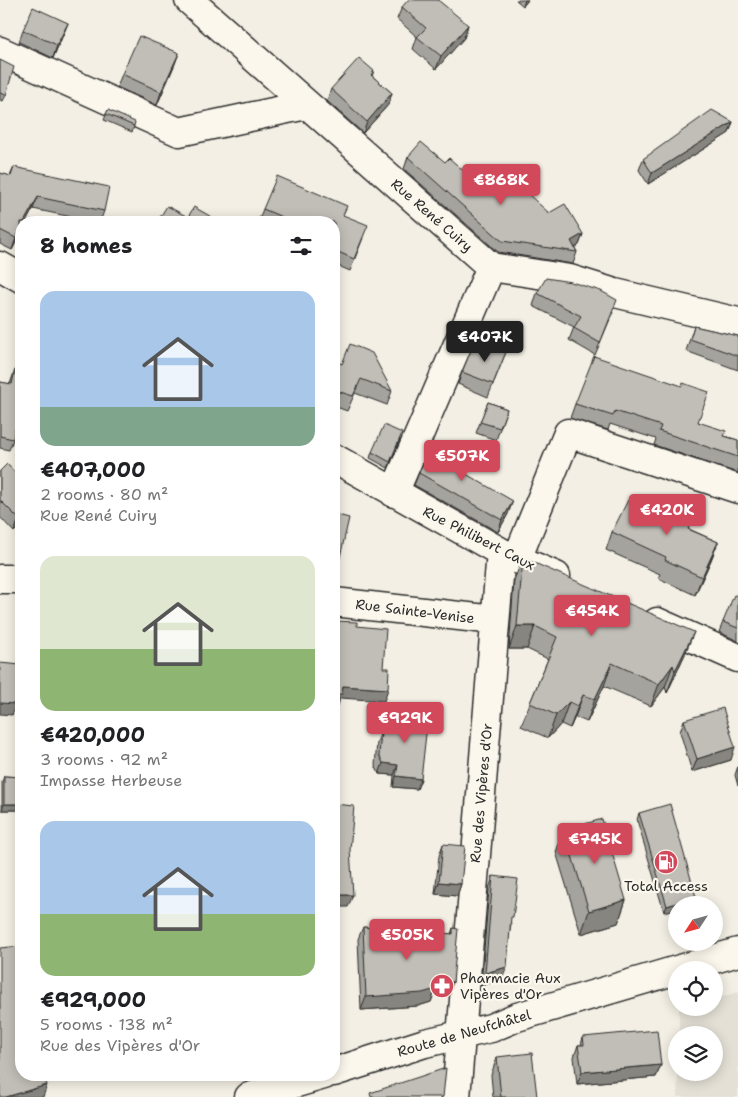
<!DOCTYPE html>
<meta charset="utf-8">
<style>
body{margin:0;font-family:"Shantell Sans",sans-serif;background:#f2f2f2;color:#202124;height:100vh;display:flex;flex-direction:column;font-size:19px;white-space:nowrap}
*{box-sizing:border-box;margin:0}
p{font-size:16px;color:#757577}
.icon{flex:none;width:28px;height:28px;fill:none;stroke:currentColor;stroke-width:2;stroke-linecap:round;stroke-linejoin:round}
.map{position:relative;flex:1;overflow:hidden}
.panel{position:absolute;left:15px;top:216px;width:325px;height:865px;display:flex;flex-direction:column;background:#fff;border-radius:20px;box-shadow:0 2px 12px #0003}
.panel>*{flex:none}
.needle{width:32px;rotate:234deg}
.fabs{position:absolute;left:668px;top:896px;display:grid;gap:10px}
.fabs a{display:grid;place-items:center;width:55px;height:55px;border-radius:50%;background:#fff;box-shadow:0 2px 12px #0003;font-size:25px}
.price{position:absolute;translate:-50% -42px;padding:0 11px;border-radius:5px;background:#d1495b;color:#fff;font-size:16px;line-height:32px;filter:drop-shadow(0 1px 2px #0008)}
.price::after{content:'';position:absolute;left:50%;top:30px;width:15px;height:11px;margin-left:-8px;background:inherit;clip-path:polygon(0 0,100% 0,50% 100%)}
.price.current{background:#222;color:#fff}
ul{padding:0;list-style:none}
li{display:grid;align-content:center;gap:10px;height:265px;padding:0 25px}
li span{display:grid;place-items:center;height:155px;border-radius:15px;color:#555}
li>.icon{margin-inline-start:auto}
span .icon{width:90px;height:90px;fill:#fffc;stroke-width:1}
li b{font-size:21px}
h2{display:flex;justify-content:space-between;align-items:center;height:60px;padding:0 25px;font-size:21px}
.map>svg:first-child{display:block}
.built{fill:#e4e0d6}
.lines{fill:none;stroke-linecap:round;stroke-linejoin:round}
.minor-casing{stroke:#2b2b2b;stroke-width:31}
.secondary-casing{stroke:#2b2b2b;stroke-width:31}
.minor{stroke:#fbf7ec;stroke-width:28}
.secondary{stroke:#fbf7ec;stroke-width:28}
.wall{fill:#a5a39d;stroke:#2b2b2b}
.shaded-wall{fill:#86857f;stroke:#2b2b2b}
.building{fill:#c0beb6;stroke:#2b2b2b}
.labels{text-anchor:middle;stroke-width:4.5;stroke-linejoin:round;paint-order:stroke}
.street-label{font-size:14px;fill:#2b2b2b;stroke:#fbf7ec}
.poi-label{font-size:14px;fill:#2b2b2b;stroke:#fbf7ec}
</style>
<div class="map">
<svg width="738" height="1097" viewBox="0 0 738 1097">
<rect width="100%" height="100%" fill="#f3efe4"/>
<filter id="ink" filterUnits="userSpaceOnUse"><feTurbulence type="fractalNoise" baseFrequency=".02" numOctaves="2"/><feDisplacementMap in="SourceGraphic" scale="10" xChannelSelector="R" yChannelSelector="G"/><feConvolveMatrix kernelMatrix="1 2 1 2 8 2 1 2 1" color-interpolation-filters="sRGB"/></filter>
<g filter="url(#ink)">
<path class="built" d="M738 992V1097H677L678 1073 714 1072V1035H679V1009L714 1008V999Z"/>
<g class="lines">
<g class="minor-casing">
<path id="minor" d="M189 0 491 267
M0 51 179 132 306 105
M0 266 21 278
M491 267 570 279 615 293 738 322
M334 458 501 552 556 576
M394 493 491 267
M517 559 568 433 738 489
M0 579H21
M334 602 495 620
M657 622 738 658
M456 1097 501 552"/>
</g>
<g class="secondary-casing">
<path id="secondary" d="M334 1072 425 1043 491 1028 517 1017 738 952
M249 1097 324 1075"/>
</g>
<use href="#minor" class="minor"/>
<use href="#secondary" class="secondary"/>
</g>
<path class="wall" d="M516 0H528L523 6Z
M402 7 468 25 464 38 436 69 413 49 417 37 397 19Z
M68 23 63 35 53 58 19 42 23 30Z
M179 53 174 66 157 105 117 87 122 74Z
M0 60 6 95 3 101 0 100Z
M374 71 372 76 392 93 388 105 363 133 327 101 331 89Z
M108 110 134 126 132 132 104 120Z
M733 122 729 133 648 184 639 170 643 159Z
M408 157 445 162 472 178 506 196 549 213 583 234 579 245 575 248 577 252 573 264 498 252 404 169Z
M14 167 104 211 100 222H96L33 209 26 222H21V232L12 250 0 244V173L10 176Z
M263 209 344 216 363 238 350 271 334 264V222H258Z
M537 293 613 312 595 355 569 340 574 327 533 306Z
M694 326 738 336V370L686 351Z
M479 351 506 352 488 397 458 384 462 372Z
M334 360 392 391 387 405 355 393 347 411 334 406Z
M15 370 21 371V441L13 440 9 450 0 448V382L10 384Z
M488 402 507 409 496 440 476 433Z
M575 404 698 422 724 436 738 440V473L654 445 656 439 610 424 608 430 570 418Z
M400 439 388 468 370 458 372 452Z
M458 458 454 467 508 514 498 532 414 485 419 473Z
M0 471 21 525 14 532 0 517Z
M334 514 338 566 334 578Z
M689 529 718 542 711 560 695 595 658 578 660 574 606 550 612 532Z
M523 558 685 654 667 693 665 687 651 706 604 686 587 722 575 717 570 728 561 724 548 738 521 726 530 703 548 659 527 649H509L514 580Z
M738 596V641L719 632 723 622Z
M21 650V707H15L12 715 19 664 20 653Z
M684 720 731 760 692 772 680 732Z
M381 732 421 779 417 789 393 787 394 775 379 774 375 765 377 742Z
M738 766V786L735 775Z
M4 776 21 777V810H2V782Z
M639 813 694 903 664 912 637 820Z
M564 830 626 900 618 923 581 934 556 852Z
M443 844 461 884 457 896 435 894 439 856Z
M493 876 511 924 502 979 481 986 489 889Z
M363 927 451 934 453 928V982L449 994H434L431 1002 418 1006 361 1010 358 939Z
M583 1037 661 1065 656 1077 577 1084 574 1057 578 1045H581Z
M497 1057 537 1097H493L491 1075Z"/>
<path class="shaded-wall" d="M525 0H528L523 6Z
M68 23 63 35 53 58 57 45Z
M468 25 464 38 436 69 441 56Z
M179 53 174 66 157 105 161 92Z
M392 93 388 105 363 133 367 122Z
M733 122 729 133 648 184 652 173Z
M38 197 33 209 26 222H24Z
M21 228V232L12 250 16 238Z
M583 234 579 245 570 251 571 241Z
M513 501 508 514 498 532 502 520Z
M21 517V525L14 532 19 519Z
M718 542 711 560 695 595 702 577Z
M517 626H535L527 649H509Z
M694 632 685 654 667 693 675 671Z
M612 663 604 686 587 722 595 699Z
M673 665 665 687 651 706 659 684Z
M343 686 388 689 384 701 340 698 338 706H334V694Z
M583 695 575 717 570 728 578 706Z
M16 696H21V707H15L12 715 0 714V703Z
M569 702 561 724 548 738 556 715Z
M735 747 731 760 692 772 697 759Z
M383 763 398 765 394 775 379 774Z
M396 776 421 779 417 789 393 787Z
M4 804H21V810H2Z
M439 882 461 884 457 896 435 894Z
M334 895H353L348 907H334Z
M696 897 694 903 689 905H676V909L664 912 667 906Z
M626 900 618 923 581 934 589 911Z
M507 967 502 979 481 986 485 973Z
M435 982H453L449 994H434L431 1002 418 1006 361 1010 366 997Z
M661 1065 656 1077 577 1084 582 1072Z
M47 1085 43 1097H6Z"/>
<path class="building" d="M408 0H438L468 25 441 56 417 37 426 28 402 7Z
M33 7 68 23 57 45 23 30Z
M139 36 179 53 161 92 122 74Z
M359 58 374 71 371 75 392 93 367 122 331 89Z
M0 60 14 67 6 95 0 93Z
M108 110 135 122 134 126 106 114Z
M712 110 733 122 652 173 643 159Z
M421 142 445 162 449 158 472 178 478 171 506 196 517 184 549 213 565 204 583 234 571 241 577 252 502 241 408 157Z
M14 167 109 187 104 211 38 197 24 222H21V228L16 238 0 230V173L11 176Z
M277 176 347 206 343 215 368 225 354 259 334 250V222H294L263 209Z
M167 206 188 217 194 207 215 219 213 222H157Z
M546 278 571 282 601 291 617 300 600 343 574 328 581 316 537 293Z
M694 326 738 336V356L690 339Z
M350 344 372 353 392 391 361 379 353 396 334 390V360L342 364Z
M492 346 506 352 493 384 462 372 472 348 479 351 481 347Z
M594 356 682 386 683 383 709 392 698 422 726 431 724 436 738 440V457L659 431 661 426 615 411 613 416 575 404Z
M15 370 21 371V430L15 429 13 439 0 436V382L12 384Z
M488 402 507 409 500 428 480 422Z
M384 425 402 433 390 462 372 452Z
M432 442 458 458 452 466 513 501 502 520 419 473Z
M7 464 21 479V517L19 519 0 500V471Z
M628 500 663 515 667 506 693 518 688 529 718 542 702 577 665 560 666 557 612 532Z
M334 514 349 518 338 566 334 565Z
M523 558 694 632 675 671 673 665 659 684 612 663 595 699 583 695 578 706 569 702 556 715 530 703 557 637 535 626H517Z
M734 595 738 596V628L723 622Z
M334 621 357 622V626L386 629 383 668H389L388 689 343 686 342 694H334Z
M0 663 21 665V696H16V704L0 703Z
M723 708 735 747 697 759 684 720Z
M395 713 428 716 421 779 396 776 398 765 383 763 379 755 381 732Z
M4 776 21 777V804H4Z
M334 804 354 806 350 850 353 895H334Z
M670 804 696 897 667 906 639 813Z
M602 819 626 900 589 911 564 830Z
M443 844 465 846 461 884 439 882Z
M493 876 518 879 513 917H511L507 967 485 973Z
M363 927 453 934V928L458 929 453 982H435L436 989 422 993 366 997Z
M21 946V1075H44L47 1085 6 1097H0V948Z
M657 1030 661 1065 582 1072 578 1045H584L583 1037Z
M532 1053 537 1097H501L497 1057Z
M446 1068 443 1097H371L370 1093Z"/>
</g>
<defs>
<g id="fuel-disc" transform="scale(1.25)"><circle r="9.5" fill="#d1495b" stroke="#fbf7ec"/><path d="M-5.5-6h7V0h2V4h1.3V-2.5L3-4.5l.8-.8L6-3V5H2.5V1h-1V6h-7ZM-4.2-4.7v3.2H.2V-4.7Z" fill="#fff"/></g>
<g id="pharmacy-disc" transform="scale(1.25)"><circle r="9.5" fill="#d1495b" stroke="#fbf7ec"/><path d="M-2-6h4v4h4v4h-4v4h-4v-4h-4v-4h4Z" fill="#fff"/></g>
</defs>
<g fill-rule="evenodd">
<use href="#fuel-disc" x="666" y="862"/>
<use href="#pharmacy-disc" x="442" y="986"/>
</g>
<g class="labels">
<g class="street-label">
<text transform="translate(432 215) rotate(41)" y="5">Rue René Cuiry</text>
<text transform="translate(479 538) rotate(27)" y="5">Rue Philibert Caux</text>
<text transform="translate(415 611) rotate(7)" y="5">Rue Sainte-Venise</text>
<text transform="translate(481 793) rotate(-85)" y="5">Rue des Vipères d'Or</text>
<text transform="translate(464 1033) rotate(-16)" y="5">Route de Neufchâtel</text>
</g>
<g class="poi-label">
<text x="666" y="891">Total Access</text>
<text x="460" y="983" text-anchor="start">Pharmacie Aux<tspan x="460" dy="16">Vipères d'Or</tspan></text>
</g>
</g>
</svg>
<div class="fabs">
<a><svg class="needle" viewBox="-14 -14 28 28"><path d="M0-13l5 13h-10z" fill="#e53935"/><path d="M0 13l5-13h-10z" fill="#757577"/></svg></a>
<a><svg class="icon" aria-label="locate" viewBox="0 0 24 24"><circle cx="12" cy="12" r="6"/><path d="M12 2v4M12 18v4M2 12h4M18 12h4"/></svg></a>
<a><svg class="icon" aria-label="layers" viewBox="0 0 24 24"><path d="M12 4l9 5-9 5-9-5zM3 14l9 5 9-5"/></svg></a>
</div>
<b class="price" style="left:501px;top:206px">€868K</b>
<b class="price current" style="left:485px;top:363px">€407K</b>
<b class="price" style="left:462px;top:482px">€507K</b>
<b class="price" style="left:667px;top:536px">€420K</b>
<b class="price" style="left:592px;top:637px">€454K</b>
<b class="price" style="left:405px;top:744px">€929K</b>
<b class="price" style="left:595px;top:865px">€745K</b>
<b class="price" style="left:407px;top:961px">€505K</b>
<section class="panel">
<h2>8 homes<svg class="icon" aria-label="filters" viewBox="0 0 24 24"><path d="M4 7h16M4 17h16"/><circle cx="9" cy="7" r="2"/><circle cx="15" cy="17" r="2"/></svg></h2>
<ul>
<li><span style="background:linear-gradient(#a9c7e8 75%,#7fa58c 0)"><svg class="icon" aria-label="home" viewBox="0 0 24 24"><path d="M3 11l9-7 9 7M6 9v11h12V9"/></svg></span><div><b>€407,000</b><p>2 rooms · 80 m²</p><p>Rue René Cuiry</p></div></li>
<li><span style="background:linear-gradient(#dfe7d0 60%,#8fb573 0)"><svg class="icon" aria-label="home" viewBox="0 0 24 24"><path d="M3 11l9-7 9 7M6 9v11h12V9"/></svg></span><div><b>€420,000</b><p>3 rooms · 92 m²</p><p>Impasse Herbeuse</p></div></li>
<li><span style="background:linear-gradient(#a9c7e8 60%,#8fb573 0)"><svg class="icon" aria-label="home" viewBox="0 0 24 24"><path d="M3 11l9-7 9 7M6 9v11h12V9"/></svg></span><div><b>€929,000</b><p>5 rooms · 138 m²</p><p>Rue des Vipères d'Or</p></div></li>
</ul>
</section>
</div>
